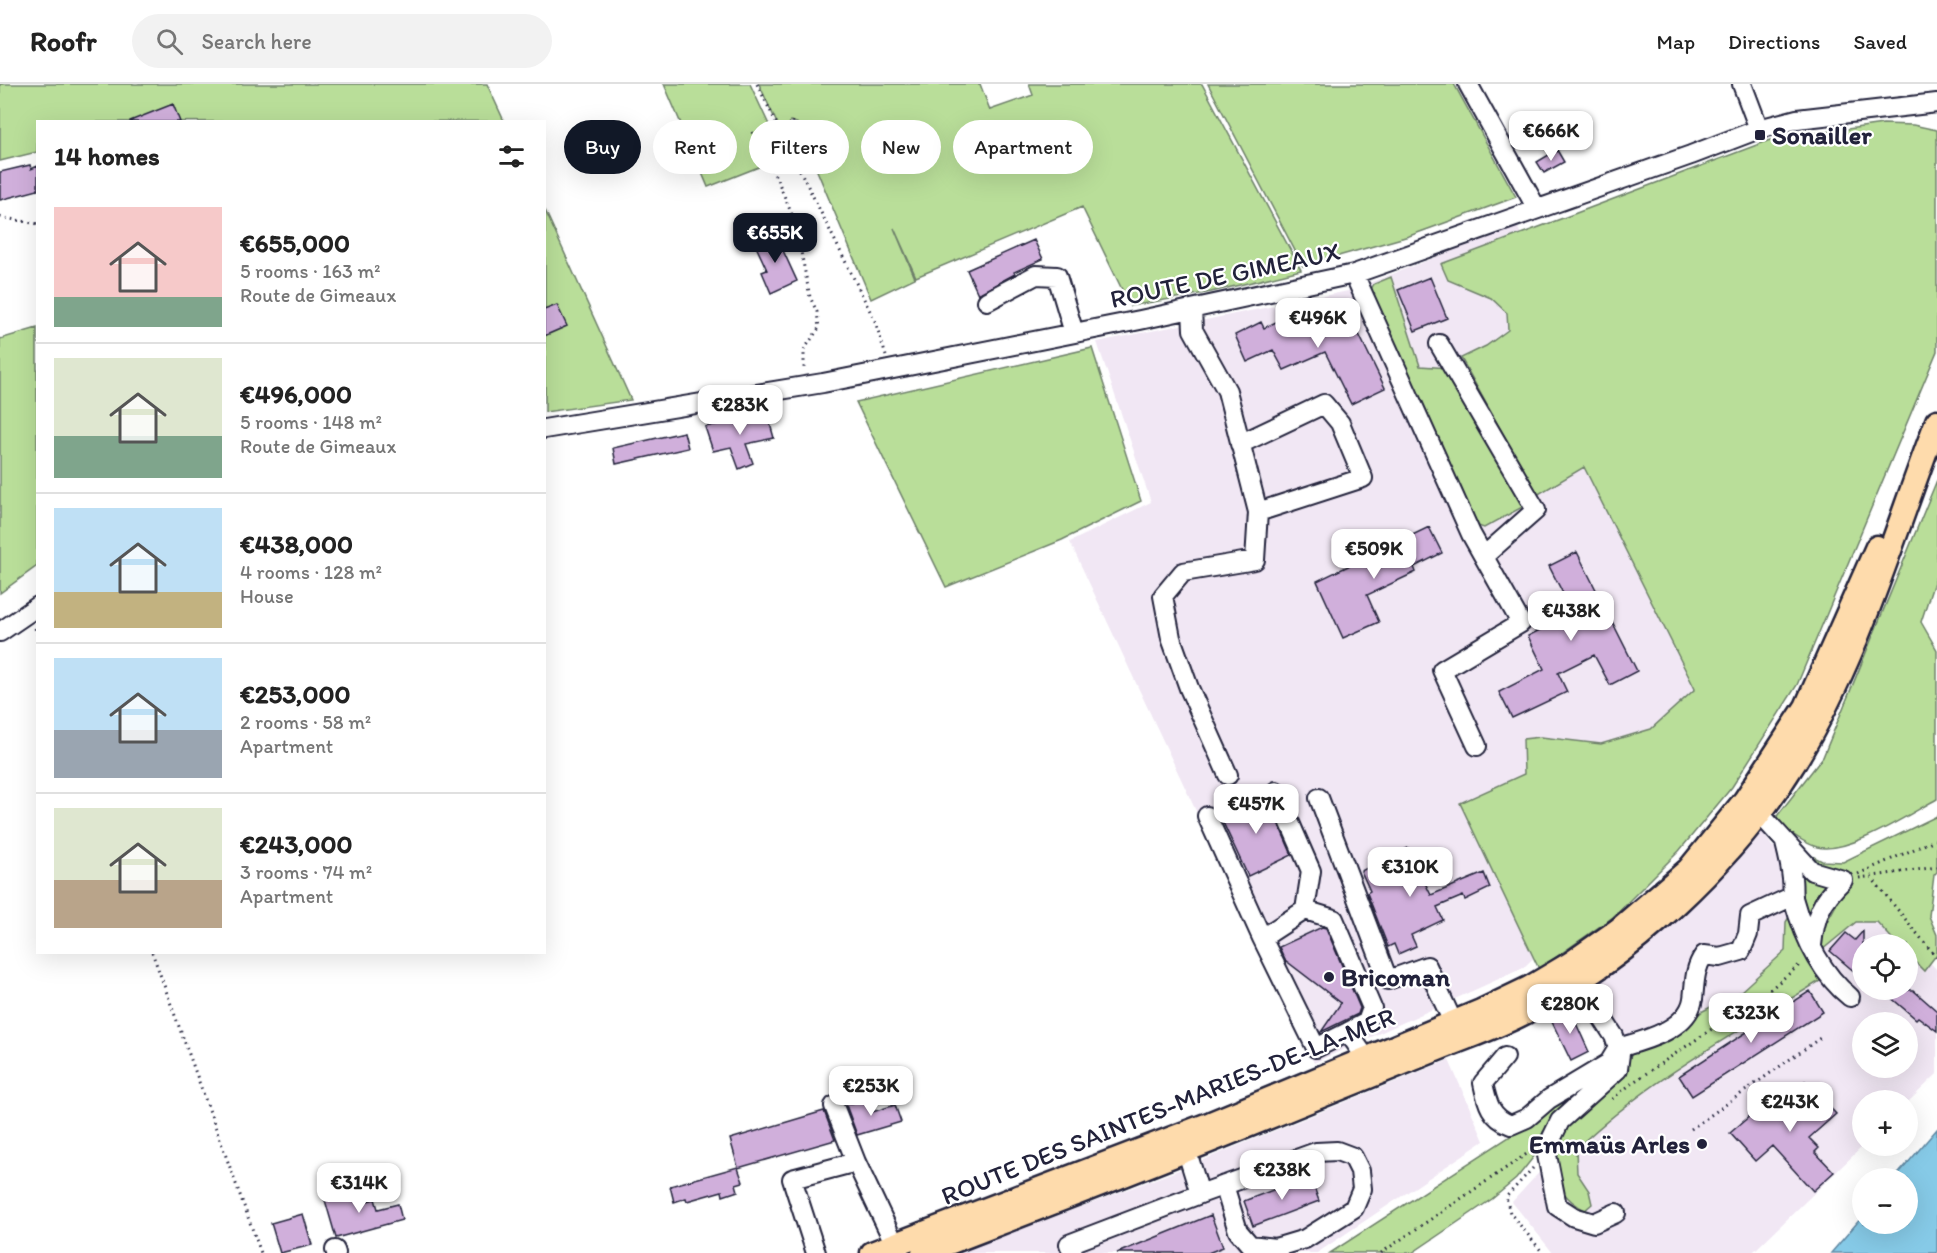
<!DOCTYPE html>
<meta charset="utf-8">
<style>
body{margin:0;font-family:Itim,sans-serif;background:#f2f2f2;color:#222;height:100vh;display:flex;flex-direction:column;font-size:22px;white-space:nowrap}
*{box-sizing:border-box;margin:0}
p{font-size:20px;color:#767676}
.icon{flex:none;width:33px;height:33px;fill:none;stroke:currentColor;stroke-width:2;stroke-linecap:round;stroke-linejoin:round}
.map{position:relative;flex:1;overflow:hidden}
.panel{position:absolute;left:36px;top:36px;width:510px;height:834px;display:flex;flex-direction:column;background:#fff;border-radius:0px;box-shadow:0 6px 24px #0002}
.panel>*{flex:none}
.hud{position:absolute;left:564px;top:36px;width:570px;height:54px;display:flex;gap:12px}
.fabs{position:absolute;left:1852px;top:850px;display:grid;gap:12px}
.fabs a{display:grid;place-items:center;width:66px;height:66px;border-radius:50%;background:#fff;box-shadow:0 6px 24px #0002;font-size:30px}
.price{position:absolute;translate:-50% -51px;padding:0 14px;border-radius:12px;background:#fff;color:#222;font-size:20px;line-height:39px;filter:drop-shadow(0 2px 3px #0008)}
.price::after{content:'';position:absolute;left:50%;top:36px;width:18px;height:14px;margin-left:-9px;background:inherit;clip-path:polygon(0 0,100% 0,50% 100%)}
.price.selected{background:#111827;color:#fff}
ul{padding:0;list-style:none}
li{display:flex;align-items:center;gap:18px;height:150px;padding:0 18px}
li+li{border-top:2px solid #e0e0e0}
li span{display:grid;place-items:center;flex:none;width:168px;height:120px;border-radius:0px;color:#555}
li>.icon{margin-inline-start:auto}
span .icon{width:72px;height:72px;fill:#fffc;stroke-width:1}
li b{font-size:26px}
h2{display:flex;justify-content:space-between;align-items:center;height:72px;padding:0 18px;font-size:26px}
.chip{padding:0 21px;border-radius:27px;background:#fff;box-shadow:0 6px 24px #0002;font-size:21px;line-height:54px}
.chip.selected{background:#111827;color:#fff}
header{display:flex;align-items:center;gap:36px;box-sizing:border-box;height:84px;padding:0 30px;background:#fff;border-bottom:2px solid #e0e0e0}
header strong{font-size:28px}
nav{display:flex;gap:33px;margin-inline-start:auto;font-size:21px}
.search{width:420px;height:54px;background:#f2f2f2;display:flex;align-items:center;gap:15px;box-sizing:border-box;padding:0 21px;border-radius:33px;color:#767676;font-size:22px}
.map>svg:first-child{display:block}
.built{fill:#f1e7f4;fill-rule:evenodd}
.green{fill:#b9de99;stroke:#6e806a;stroke-width:1.5}
.water{fill:#86cae7;stroke:#5e87a2;stroke-width:1.5}
.building{fill:#d0afdb;stroke:#22223b;stroke-width:1.5}
.lines{fill:none;stroke-linecap:round;stroke-linejoin:round}
.minor-casing{stroke:#22223b;stroke-width:22}
.major-casing{stroke:#22223b;stroke-width:27}
.path{stroke:#22223b;stroke-width:3;stroke-dasharray:1.5 4.5;stroke-linecap:butt}
.minor{stroke:#fff;stroke-width:18}
.major{stroke:#fedbac;stroke-width:22}
.poi-dot{fill:#22223b;stroke:#fff;stroke-width:2}
.labels{text-anchor:middle;stroke-width:4.5;stroke-linejoin:round;paint-order:stroke}
.poi-label{font-size:26px;font-weight:bold;fill:#22223b;stroke:#fff;text-anchor:start}
.street-label{font-size:26px;fill:#22223b;stroke:#fff}
</style>
<header>
<strong>Roofr</strong>
<div class="search"><svg class="icon" aria-label="search" viewBox="0 0 24 24"><circle cx="10" cy="10" r="6"/><path d="M15 15l6 6"/></svg>Search here</div>
<nav><a>Map</a><a>Directions</a><a>Saved</a></nav>
</header>
<div class="map">
<svg width="1937" height="1169" viewBox="0 0 1937 1169">
<rect width="100%" height="100%" fill="#fff"/>
<filter id="ink" filterUnits="userSpaceOnUse"><feTurbulence type="fractalNoise" baseFrequency=".0167" numOctaves="2"/><feDisplacementMap in="SourceGraphic" scale="12" xChannelSelector="R" yChannelSelector="G"/><feConvolveMatrix kernelMatrix="1 2 1 2 8 2 1 2 1" color-interpolation-filters="sRGB"/></filter>
<g filter="url(#ink)">
<path class="built" d="M1517 142 1618 353 1733 684 1523 884 1314 979 1070 458 1151 418 1097 258 1348 207Z
M1761 746 1772 762 1861 804 1937 886V990L1908 1018 1863 1017V1062L1752 1169H1553L1512 1118 1639 980 1593 897 1700 808ZM1863 861H1908V906H1863ZM1863 939H1908V984H1863Z
M1449 976 1484 1057 1317 1169H958L1171 1089Z"/>
<path class="green" d="M0 0H487L504 37 38 38 37 68 0 77Z
M664 0H750L784 73 708 103Z
M759 0H980L990 26 1033 11 1029 0H1202L1301 186 1211 208 1130 222 1082 123 916 193 894 144 915 194 871 215 797 39 790 37 788 48H781Z
M1208 0H1454L1516 113 1409 152 1303 182Z
M1883 40 1913 41 1937 46V267L1797 601 1732 703 1679 767 1613 833 1539 885 1460 719 1524 690 1523 655 1541 653 1601 660 1651 645 1695 605 1584 383 1537 411 1461 274 1486 262 1508 246 1507 229 1491 214 1448 196 1441 180 1770 56Z
M545 126 631 316 545 328Z
M1391 193 1420 282 1449 284 1526 421 1484 444 1475 441 1370 207 1374 200Z
M37 244V482L0 509V255Z
M1092 264 1141 417 1062 456 946 503 856 318Z
M1937 396V489L1921 538 1937 566V715C1909 730 1848 771 1817 763 1801 758 1786 746 1774 736L1823 673Z
M1937 732V788L1934 791 1929 832 1937 851V870L1924 887 1908 871V861H1898L1877 838H1856L1822 866 1818 854 1836 821V789L1806 772 1804 768 1822 777 1843 778Z
M1797 784 1823 797 1825 803 1810 833 1805 834Z
M1789 833 1796 852 1823 895C1739 947 1648 996 1576 1065L1577 1089 1589 1107 1592 1120 1585 1126C1546 1106 1547 1063 1576 1033 1590 1018 1609 1007 1621 991 1625 985 1628 977 1632 970L1659 961 1703 927 1740 908 1785 867 1786 838Z
M1606 987 1543 1048 1536 1070 1516 1095 1492 1115 1412 1169H1330L1520 1046 1550 1021Z"/>
<path class="water" d="M1937 1045V1169H1831L1863 1132V1140H1908V1095H1894Z"/>
<path class="building" d="M173 20 180 38H130V37Z
M1557 66 1564 78 1544 89 1537 78Z
M30 81 31 85 38 82V106L0 116V88Z
M775 149 797 197 771 209 762 188 767 186 754 158Z
M1034 156 1043 175 1014 188 1015 190 978 210 967 186Z
M1430 193 1447 234 1415 247 1398 206Z
M557 221 567 242 544 252V226Z
M1325 225 1354 240 1385 304 1351 320 1325 268 1284 286 1273 266 1247 278 1235 251 1261 238 1264 244 1284 234 1289 242Z
M767 329 774 354 746 360 753 379 739 385 731 363 713 367 705 343Z
M684 348 688 364 616 380 613 364Z
M1429 443 1442 469 1414 483 1416 488 1367 511 1379 538 1343 554 1317 497Z
M1577 468 1637 587 1610 601 1594 571 1558 589 1567 608 1512 634 1499 608 1544 585 1528 552 1573 529 1549 482Z
M1266 711 1292 771 1248 792 1220 732Z
M1408 764 1431 811 1484 789 1490 804 1465 816 1463 812 1437 823 1443 836 1411 851 1416 862 1398 870 1394 860 1388 863 1367 809 1370 807 1361 787Z
M1322 843 1326 844 1360 924 1358 930 1321 948 1341 919 1285 876 1279 863Z
M1863 847V895L1830 867 1846 849 1855 856Z
M1882 906H1913L1937 927V947L1918 933 1916 935Z
M1810 907 1823 928 1692 1012 1679 992Z
M1570 926 1589 968 1571 977 1550 934Z
M1805 997 1836 1030 1809 1054 1819 1064 1815 1068 1834 1088 1813 1107 1772 1062 1755 1077 1730 1049 1772 1013 1779 1020Z
M868 1014 872 1028 895 1021 901 1038 857 1051 846 1021Z
M824 1027 835 1056 738 1084 743 1098 736 1100 738 1107 723 1112 722 1107 687 1117 686 1114 674 1118 670 1102 738 1083 730 1055Z
M1310 1092 1319 1117 1253 1142 1244 1117Z
M364 1105 367 1117 375 1115 378 1125 398 1120 402 1136 336 1154 325 1116Z
M303 1130 312 1161 280 1169 271 1139Z
M1211 1131 1223 1163 1208 1169H1117Z"/>
<g class="lines">
<g class="minor-casing">
<path id="minor" d="M1468 0 1537 125
M1742 0 1759 45
M1354 190 1471 450 1521 539 1442 586 1477 662
M987 217 1036 191 1057 192 1074 249
M1192 225 1193 246 1227 307 1258 428 1255 476 1183 488 1163 512 1171 554 1189 604 1228 691
M1439 260 1536 426 1484 472
M544 345 823 299 1140 236 1354 190 1691 71 1759 45 1797 35 1937 19
M1240 360 1324 320 1340 339 1363 394 1258 428
M0 548 38 522
M1276 707 1311 787 1305 826
M1319 714 1388 896 1427 882 1459 951
M1751 720 1812 787 1843 796C1821 817 1815 832 1812 861
M1207 732 1262 854
M1785 759C1788 771 1791 783 1792 795 1793 801 1792 808 1793 814 1803 850 1820 889 1850 913
M1571 886 1614 952 1620 970 1618 985 1560 1037 1546 1066 1557 1122 1574 1133 1594 1139 1616 1129
M1348 948 1316 964 1262 854 1305 826 1334 835 1372 924 1367 938 1348 948 1374 986
M1505 973 1483 999C1487 1019 1491 1034 1511 1041L1527 1034 1549 1015 1609 979 1618 964C1643 957 1688 946 1693 915 1695 899 1694 885 1704 871L1720 873 1741 867 1748 850 1750 832 1793 812
M856 1078 899 1169
M1200 1110 1316 1068 1337 1067 1353 1073 1360 1087 1362 1105 1354 1124 1305 1155 1275 1164 1250 1161 1238 1147 1224 1101
M335 1166 336 1169
M816 1169 792 1095 856 1078 834 1022
M1073 1169 1069 1160 1200 1110 1183 1055"/>
</g>
<g class="major-casing">
<path id="major" d="M872 1169 1211 1039 1481 927 1529 904 1571 879 1618 846 1689 785 1745 716 1806 623 1877 463
M923 1169C1047 1121 1171 1074 1294 1023 1343 1003 1393 983 1443 963 1470 952 1500 942 1526 928 1628 876 1735 776 1795 678 1859 573 1893 452 1937 337"/>
</g>
<path class="path" d="M757 0 875 237 886 272
M752 48 778 97 795 138 810 213 817 228 819 244 804 266V285
M787 62 793 37
M0 133 38 140
M35 544 38 552
M1858 790 1937 755
M1871 793 1937 874
M1859 794 1937 783
M152 868 261 1169
M1612 1015 1635 997 1768 907 1802 879
M1691 1045 1823 952
M1533 1084 1506 1113 1510 1129 1543 1169
M1381 1169 1531 1067"/>
<use href="#minor" class="minor"/>
<use href="#major" class="major"/>
</g>
</g>
<g class="poi-dot">
<rect x="1754" y="45" width="12" height="12" rx="3"/>
<circle cx="1329" cy="893" r="6"/>
<circle cx="1702" cy="1060" r="6"/>
</g>
<g class="labels">
<g class="poi-label">
<text x="1772" y="60">Sonailler</text>
<text x="1341" y="902">Bricoman</text>
<text x="1690" y="1069" text-anchor="end">Emmaüs Arles</text>
</g>
<g class="street-label">
<text transform="translate(1225 191) rotate(-12)" y="9">ROUTE DE GIMEAUX</text>
<text transform="translate(1168 1022) rotate(-22)" y="9">ROUTE DES SAINTES-MARIES-DE-LA-MER</text>
</g>
</g>
</svg>
<div class="fabs">
<a><svg class="icon" aria-label="locate" viewBox="0 0 24 24"><circle cx="12" cy="12" r="6"/><path d="M12 2v4M12 18v4M2 12h4M18 12h4"/></svg></a>
<a><svg class="icon" aria-label="layers" viewBox="0 0 24 24"><path d="M12 4l9 5-9 5-9-5zM3 14l9 5 9-5"/></svg></a>
<a>+</a>
<a>−</a>
</div>
<b class="price" style="left:1551px;top:78px">€666K</b>
<b class="price selected" style="left:775px;top:180px">€655K</b>
<b class="price" style="left:1318px;top:265px">€496K</b>
<b class="price" style="left:740px;top:352px">€283K</b>
<b class="price" style="left:1374px;top:496px">€509K</b>
<b class="price" style="left:1571px;top:558px">€438K</b>
<b class="price" style="left:1256px;top:751px">€457K</b>
<b class="price" style="left:1410px;top:814px">€310K</b>
<b class="price" style="left:1570px;top:951px">€280K</b>
<b class="price" style="left:1751px;top:960px">€323K</b>
<b class="price" style="left:871px;top:1033px">€253K</b>
<b class="price" style="left:1790px;top:1049px">€243K</b>
<b class="price" style="left:1282px;top:1117px">€238K</b>
<b class="price" style="left:359px;top:1130px">€314K</b>
<div class="hud">
<a class="chip selected">Buy</a>
<a class="chip">Rent</a>
<a class="chip">Filters</a>
<a class="chip">New</a>
<a class="chip">Apartment</a>
</div>
<section class="panel">
<h2>14 homes<svg class="icon" aria-label="filters" viewBox="0 0 24 24"><path d="M4 7h16M4 17h16"/><circle cx="9" cy="7" r="2"/><circle cx="15" cy="17" r="2"/></svg></h2>
<ul>
<li><span style="background:linear-gradient(#f6c9c9 75%,#7fa58c 0)"><svg class="icon" aria-label="home" viewBox="0 0 24 24"><path d="M3 11l9-7 9 7M6 9v11h12V9"/></svg></span><div><b>€655,000</b><p>5 rooms · 163 m²</p><p>Route de Gimeaux</p></div></li>
<li><span style="background:linear-gradient(#dfe7d0 65%,#7fa58c 0)"><svg class="icon" aria-label="home" viewBox="0 0 24 24"><path d="M3 11l9-7 9 7M6 9v11h12V9"/></svg></span><div><b>€496,000</b><p>5 rooms · 148 m²</p><p>Route de Gimeaux</p></div></li>
<li><span style="background:linear-gradient(#bfe0f5 70%,#c2b280 0)"><svg class="icon" aria-label="home" viewBox="0 0 24 24"><path d="M3 11l9-7 9 7M6 9v11h12V9"/></svg></span><div><b>€438,000</b><p>4 rooms · 128 m²</p><p>House</p></div></li>
<li><span style="background:linear-gradient(#bfe0f5 60%,#9aa5b1 0)"><svg class="icon" aria-label="home" viewBox="0 0 24 24"><path d="M3 11l9-7 9 7M6 9v11h12V9"/></svg></span><div><b>€253,000</b><p>2 rooms · 58 m²</p><p>Apartment</p></div></li>
<li><span style="background:linear-gradient(#dfe7d0 60%,#b9a48a 0)"><svg class="icon" aria-label="home" viewBox="0 0 24 24"><path d="M3 11l9-7 9 7M6 9v11h12V9"/></svg></span><div><b>€243,000</b><p>3 rooms · 74 m²</p><p>Apartment</p></div></li>
</ul>
</section>
</div>
